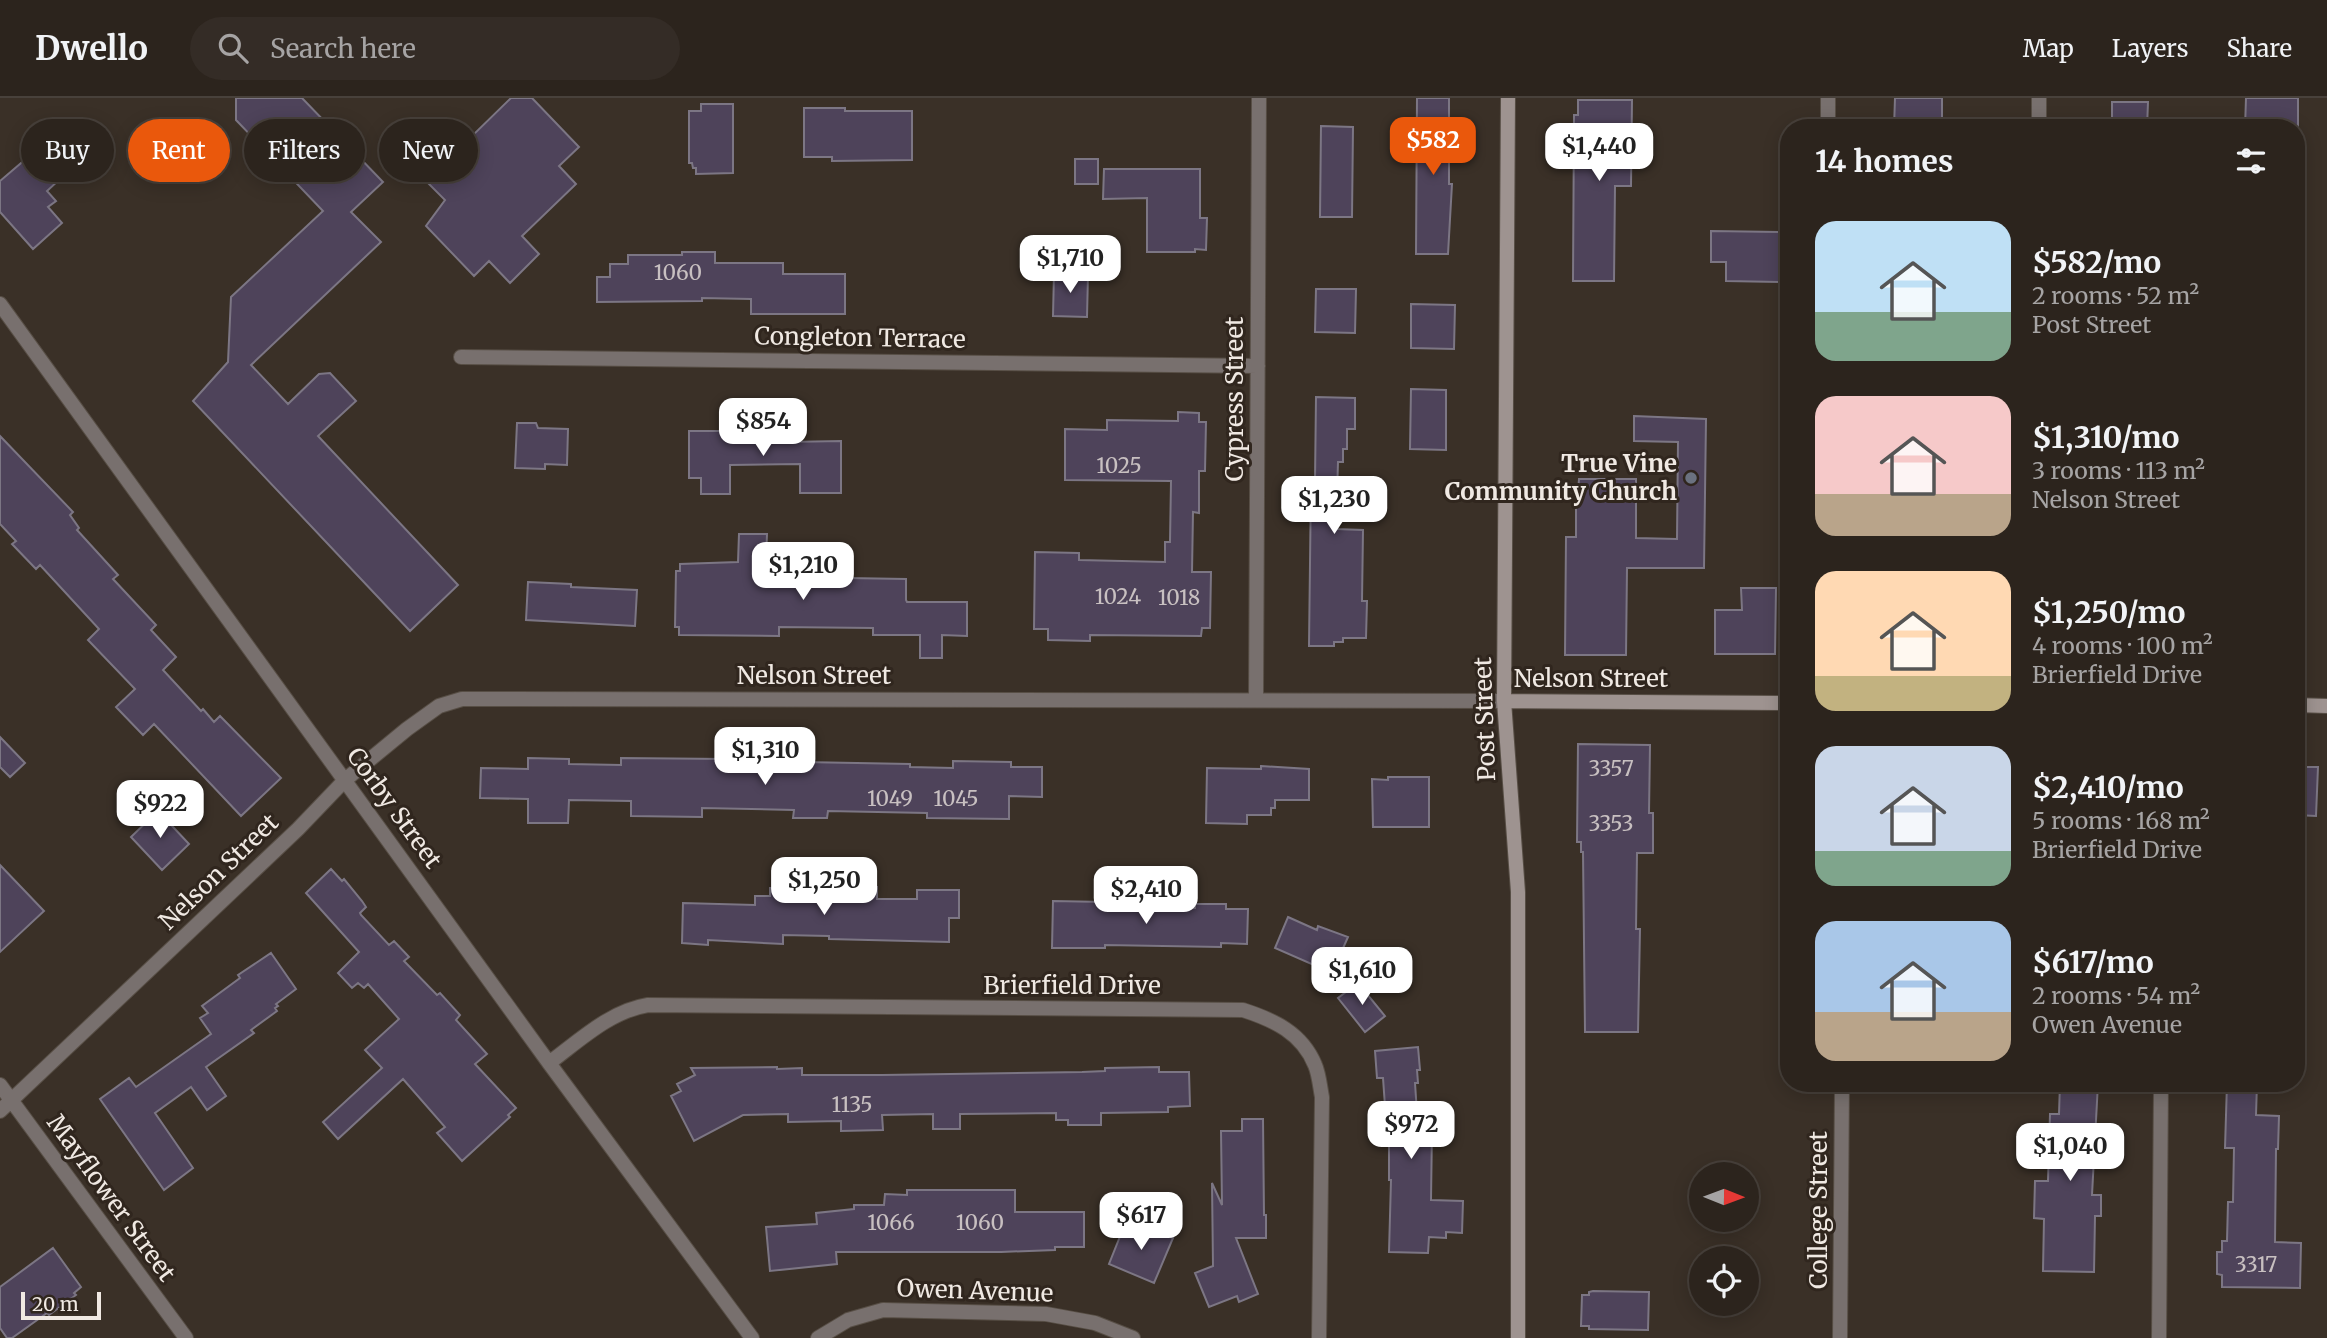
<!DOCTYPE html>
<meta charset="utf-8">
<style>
body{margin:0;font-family:Merriweather,serif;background:#342c26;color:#f1f3f6;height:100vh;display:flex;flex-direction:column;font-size:26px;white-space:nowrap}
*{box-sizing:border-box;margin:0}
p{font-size:23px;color:#a6a4a4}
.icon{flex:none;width:38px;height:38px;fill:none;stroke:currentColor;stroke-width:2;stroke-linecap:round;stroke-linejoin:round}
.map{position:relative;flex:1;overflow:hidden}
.side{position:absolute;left:1780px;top:21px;width:525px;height:973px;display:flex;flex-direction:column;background:#2c241d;border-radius:28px;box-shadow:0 4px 18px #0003,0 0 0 2px #48413b}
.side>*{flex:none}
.banner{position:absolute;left:21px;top:21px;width:665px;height:63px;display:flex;gap:14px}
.needle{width:46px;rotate:91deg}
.buttons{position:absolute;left:1689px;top:1064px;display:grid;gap:14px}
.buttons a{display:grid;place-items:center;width:70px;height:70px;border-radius:50%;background:#2c241d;box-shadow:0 4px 18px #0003,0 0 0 2px #48413b;font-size:35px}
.scale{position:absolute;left:21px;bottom:18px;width:80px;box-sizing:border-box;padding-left:7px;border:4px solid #f0e9e3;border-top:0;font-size:19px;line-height:24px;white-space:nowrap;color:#f0e9e3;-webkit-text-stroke:5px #30261e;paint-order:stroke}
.price{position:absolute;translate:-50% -60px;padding:0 16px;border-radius:14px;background:#fff;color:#222;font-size:23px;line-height:46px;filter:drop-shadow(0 2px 4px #0008)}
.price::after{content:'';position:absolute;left:50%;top:42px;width:21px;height:16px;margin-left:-10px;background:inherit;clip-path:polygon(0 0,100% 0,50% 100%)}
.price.selected{background:#ea580c;color:#fff}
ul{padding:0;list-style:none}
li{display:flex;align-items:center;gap:21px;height:175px;padding:0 35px}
li span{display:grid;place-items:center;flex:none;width:196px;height:140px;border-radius:21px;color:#555}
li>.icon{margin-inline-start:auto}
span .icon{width:84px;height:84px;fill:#fffc;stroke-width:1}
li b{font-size:30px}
h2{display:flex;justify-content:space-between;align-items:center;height:84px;padding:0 35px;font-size:30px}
.pill{padding:0 24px;border-radius:32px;background:#2c241d;box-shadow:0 4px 18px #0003,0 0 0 2px #48413b;font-size:24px;line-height:63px}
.pill.selected{background:#ea580c;color:#fff}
header{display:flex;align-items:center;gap:42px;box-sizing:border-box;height:98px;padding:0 35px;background:#2c241d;border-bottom:2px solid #48413b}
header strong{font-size:33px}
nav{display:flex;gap:38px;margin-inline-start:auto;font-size:24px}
.search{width:490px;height:63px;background:#342c26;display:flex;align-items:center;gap:18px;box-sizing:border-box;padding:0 24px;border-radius:38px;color:#a6a4a4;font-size:26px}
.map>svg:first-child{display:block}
.building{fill:#4e435a;stroke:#7c7684;stroke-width:2}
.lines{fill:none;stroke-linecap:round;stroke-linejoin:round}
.street-casing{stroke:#574e45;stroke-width:16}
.secondary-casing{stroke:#574e45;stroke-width:16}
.street{stroke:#78706e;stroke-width:14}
.secondary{stroke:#9e9390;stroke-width:14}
.worship-dot{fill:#6b7280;stroke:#30261e;stroke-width:2.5}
.labels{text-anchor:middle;stroke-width:6;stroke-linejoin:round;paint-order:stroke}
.number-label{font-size:21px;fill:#c8c0c1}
.street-label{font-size:24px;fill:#f0e9e3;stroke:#30261e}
.poi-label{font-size:24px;font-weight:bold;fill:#f0e9e3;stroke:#30261e;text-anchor:end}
</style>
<header>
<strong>Dwello</strong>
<div class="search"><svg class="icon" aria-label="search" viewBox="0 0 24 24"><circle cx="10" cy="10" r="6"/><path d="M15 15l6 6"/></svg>Search here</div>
<nav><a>Map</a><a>Layers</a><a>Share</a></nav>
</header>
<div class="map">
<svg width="2327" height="1240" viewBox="0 0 2327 1240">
<rect width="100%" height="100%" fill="#3a3027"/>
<path class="building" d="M236 0H302L383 84 351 114 381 144 251 267 288 306 319 276 330 275 356 303 318 338 458 487 410 533 193 303 228 264 231 199 323 113 236 22Z
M511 0H532L579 49 559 68 576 86 522 138 539 156 510 185 489 163 474 178 426 128 445 102 426 83Z
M1417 0H1449V86H1452L1448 156H1416Z
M1895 0H1942V30H1894Z
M2246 0H2298V30H2245Z
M1578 2H1632L1631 88H1615L1614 183H1573L1574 17H1578Z
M2112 4H2148L2147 30H2112Z
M701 6H733V75L696 76V70H693L692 65H689V13H701Z
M804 10H845V13H912V62L832 63V59H804Z
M1321 28 1353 29 1352 119H1320Z
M34 54 59 82 47 93 56 103 48 109 62 125 33 151 0 114V83Z
M1075 61H1098V86H1075Z
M1104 71H1200V120H1207L1206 152 1195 151V154H1147V100L1103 101Z
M1711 133 1779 134V184L1726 183V164H1711Z
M682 154H715V165H783V176H845V216H751V201L702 200V203L597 204V179H610V166H628V157H682Z
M1054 175 1088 176 1087 219 1053 218Z
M1316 191H1356L1355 235 1315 234Z
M1411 206 1455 207 1454 251 1411 250Z
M1411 291 1446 292V352L1410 351Z
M1316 299 1355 300V331H1347V351H1343V364H1338L1336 431 1363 432 1362 503H1367L1366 540H1343V544H1334V548H1309L1311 383H1315Z
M1178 314 1199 315V324H1206L1205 373H1199V415L1193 414 1192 474H1211L1210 530H1202L1201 538 1090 537V543L1048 542V531H1034L1035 454 1079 455V462L1165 464V444H1170L1171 383 1065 382V331L1107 332V322L1178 323Z
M1634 318 1706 321 1704 470H1627L1626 557H1565L1566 439H1576V393L1578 394 1579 381H1636V440L1677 441 1678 344 1634 343Z
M517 325H536L538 330 568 331 567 367 545 366V371L515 370Z
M744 330H787V344L841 343V395H800V366L730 367V396H701V380H689V333H744Z
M0 338 73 414 70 417 79 430 77 432 118 477 113 481 156 527 151 532 176 559 163 572 201 613 203 611 214 624 220 618 281 680 241 718 154 626 143 637 116 609 135 591 88 542 99 531 40 467 36 471 12 446 16 443 0 426Z
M739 436H767L766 462 787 463V479L906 481V502L907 504H967V538L942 537V560H920V537H873V530L779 529V538L679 537V529H675L676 473H680V466L738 464Z
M528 484 571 486V489L637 492 635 528 526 522Z
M1741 490H1776L1775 556H1715V512H1742Z
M0 639 25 665 10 679 0 669Z
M1578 646 1650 647 1649 715H1653V755H1637L1636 831H1640L1638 934H1585L1583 754H1581V744H1577Z
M528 660 569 661V666L621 667V660L727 661H744V663L910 666V669L953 670V663L1011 664V669H1042V699L1009 698V721L927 720V715L828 713 827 720H793L794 712 702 710V719L631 718V703L569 702 568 725H528V701L480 700 481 670 528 671Z
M1261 668 1309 671V702H1275V710H1271V717H1247V726L1206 725 1207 670 1261 671Z
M2296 669H2318L2316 718 2296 717Z
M1388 679H1429V729H1373L1372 681 1388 682Z
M158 713 189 746 162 772 131 739Z
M0 767 44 813 0 854Z
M331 771 342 783 344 781 362 803 366 809 360 815 361 817 389 847 394 843 409 859 404 863 437 897 440 895 460 917 456 922 487 956 475 966 516 1010 508 1017 510 1019 462 1063 437 1035 445 1029 403 981 338 1041 323 1024 382 970 365 952 399 921 368 886 364 890 358 885 352 890 338 875 359 854 306 795Z
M829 788 877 789V801H917V792H959V820H949V844L829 841V838L783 837V846L708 842V847L682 845 683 805 755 807V798H770V790L829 791Z
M1053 803 1105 804V809L1195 810V806H1226V811H1248L1247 846 1221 845V849L1105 847V850H1052Z
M1288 819 1317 832 1318 828 1348 839 1332 875 1275 850Z
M271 855 296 891 276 906 278 908 275 910 277 913 251 932 254 935 206 969 226 998 207 1012 191 989 155 1015 193 1070 164 1092 100 1001 129 980 136 989 211 936 200 920 208 915 202 908 240 880 238 877Z
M1358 885 1385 918 1365 934 1338 900Z
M1418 949 1420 972H1417L1418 985H1415L1418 1030H1432L1431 1102 1463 1103 1462 1135 1446 1134V1140L1429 1139 1428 1155 1389 1154 1391 1082H1389V1008H1385L1383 980H1377L1375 953Z
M777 969V971L802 970V977H882L1082 974 1105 973V970L1159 969V974H1189L1190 1008 1168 1009V1014L1101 1015V1027H1068V1022H1056V1015L960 1016V1031H933V1016L882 1017 883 1032 841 1033V1023L788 1024V1016L743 1017 694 1043 671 998 681 993 677 986 695 977 691 970Z
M2060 985H2098L2092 1097H2101V1118H2095L2094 1174 2043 1173 2044 1121 2034 1120 2035 1083H2048L2050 1016H2059Z
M2227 985H2257L2256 1017 2279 1018 2278 1051H2276L2275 1144 2301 1145 2300 1190 2222 1189V1177L2217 1176V1154H2222V1143H2227L2228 1104H2233L2234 1050H2225Z
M1242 1021H1263L1264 1117H1266V1140H1236L1258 1196 1239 1204 1237 1198 1209 1209 1195 1175 1213 1168 1212 1085 1222 1107 1221 1033H1242Z
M907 1092H1015V1114H1084V1149H1055V1152L1001 1154H836L837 1166 770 1173 766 1129 817 1126 816 1115 854 1111V1107H884L885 1096 907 1097Z
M1137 1125 1173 1140 1154 1185 1109 1166 1125 1126 1135 1130Z
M53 1150 81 1189 74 1195 76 1197 49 1217 47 1215 12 1240H7L0 1230V1189Z
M1593 1193 1649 1194 1648 1232 1589 1231V1228H1581L1582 1197H1589V1194Z"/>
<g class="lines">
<g class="street-casing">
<path id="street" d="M1828 30V0
M2039 30V0
M0 206 549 965 752 1240
M461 259 1258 268
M1256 601 1259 0
M549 965C579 943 610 913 648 907L1243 912C1274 922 1302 935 1315 967 1319 976 1320 989 1322 999L1319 1240
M0 987 186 1240
M0 1013 298 731 345 682 407 631 439 608 462 601 1504 603
M818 1240 848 1222 883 1212 1046 1216 1095 1225 1133 1240
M1840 1240 1842 985
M2159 1240 2161 985"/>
</g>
<g class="secondary-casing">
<path id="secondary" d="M1508 0 1504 603 1518 794V1240
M1504 603 1788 605
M2296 607 2327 608"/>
</g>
<use href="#street" class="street"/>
<use href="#secondary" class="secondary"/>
</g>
<circle class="worship-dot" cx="1691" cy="380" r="7"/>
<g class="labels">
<g class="number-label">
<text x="678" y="182">1060</text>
<text x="1119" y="375">1025</text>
<text x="1118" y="506">1024</text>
<text x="1179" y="507">1018</text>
<text x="1611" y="678">3357</text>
<text x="890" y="708">1049</text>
<text x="956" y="708">1045</text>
<text x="1611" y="733">3353</text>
<text x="852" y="1014">1135</text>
<text x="891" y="1132">1066</text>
<text x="980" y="1132">1060</text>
<text x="2256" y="1174">3317</text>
</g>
<g class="street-label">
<text transform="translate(860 240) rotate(1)" y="8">Congleton Terrace</text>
<text transform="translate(1235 301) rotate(-90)" y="8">Cypress Street</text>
<text x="814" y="586">Nelson Street</text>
<text x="1591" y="589">Nelson Street</text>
<text transform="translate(1485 621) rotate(-92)" y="8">Post Street</text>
<text transform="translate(394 710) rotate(54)" y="8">Corby Street</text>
<text transform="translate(219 774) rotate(-44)" y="8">Nelson Street</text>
<text x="1072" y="896">Brierfield Drive</text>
<text transform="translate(111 1100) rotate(54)" y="8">Mayflower Street</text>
<text transform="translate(1819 1112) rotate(-90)" y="8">College Street</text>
<text transform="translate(975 1193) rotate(2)" y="8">Owen Avenue</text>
</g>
<g class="poi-label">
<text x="1677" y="374">True Vine<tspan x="1677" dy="28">Community Church</tspan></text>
</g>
</g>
</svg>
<div class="buttons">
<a><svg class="needle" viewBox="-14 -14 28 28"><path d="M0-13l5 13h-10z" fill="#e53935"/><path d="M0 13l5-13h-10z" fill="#a6a4a4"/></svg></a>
<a><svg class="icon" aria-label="locate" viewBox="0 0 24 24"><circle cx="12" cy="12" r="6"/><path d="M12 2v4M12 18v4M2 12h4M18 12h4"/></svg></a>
</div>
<div class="scale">20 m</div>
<b class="price selected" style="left:1433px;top:79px">$582</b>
<b class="price" style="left:1599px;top:85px">$1,440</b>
<b class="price" style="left:1070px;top:197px">$1,710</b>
<b class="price" style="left:763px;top:360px">$854</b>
<b class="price" style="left:1334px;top:438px">$1,230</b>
<b class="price" style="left:803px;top:504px">$1,210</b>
<b class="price" style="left:765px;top:689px">$1,310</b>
<b class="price" style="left:160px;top:742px">$922</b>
<b class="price" style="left:824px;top:819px">$1,250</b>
<b class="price" style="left:1146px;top:828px">$2,410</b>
<b class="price" style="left:1362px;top:909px">$1,610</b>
<b class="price" style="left:1411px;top:1063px">$972</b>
<b class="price" style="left:2070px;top:1085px">$1,040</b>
<b class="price" style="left:1141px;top:1154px">$617</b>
<div class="banner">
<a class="pill">Buy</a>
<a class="pill selected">Rent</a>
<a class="pill">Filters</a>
<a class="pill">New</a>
</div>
<section class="side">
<h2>14 homes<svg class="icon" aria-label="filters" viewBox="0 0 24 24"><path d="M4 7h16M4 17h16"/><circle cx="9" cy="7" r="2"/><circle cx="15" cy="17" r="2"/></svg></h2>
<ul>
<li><span style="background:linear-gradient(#bfe0f5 65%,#7fa58c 0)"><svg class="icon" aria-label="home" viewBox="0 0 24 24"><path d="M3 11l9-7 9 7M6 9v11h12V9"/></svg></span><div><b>$582/mo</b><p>2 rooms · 52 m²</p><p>Post Street</p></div></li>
<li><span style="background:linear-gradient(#f6c9c9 70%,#b9a48a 0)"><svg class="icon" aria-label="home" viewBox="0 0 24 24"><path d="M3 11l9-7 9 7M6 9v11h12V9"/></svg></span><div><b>$1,310/mo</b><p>3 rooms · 113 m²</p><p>Nelson Street</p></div></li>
<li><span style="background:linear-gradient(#ffd9b3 75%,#c2b280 0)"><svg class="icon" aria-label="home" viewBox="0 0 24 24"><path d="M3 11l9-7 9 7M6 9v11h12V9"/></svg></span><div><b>$1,250/mo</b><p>4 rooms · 100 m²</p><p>Brierfield Drive</p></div></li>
<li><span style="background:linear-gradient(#c9d6e8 75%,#7fa58c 0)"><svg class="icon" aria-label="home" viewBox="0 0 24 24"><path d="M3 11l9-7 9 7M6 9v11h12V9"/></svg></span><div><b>$2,410/mo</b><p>5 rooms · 168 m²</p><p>Brierfield Drive</p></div></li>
<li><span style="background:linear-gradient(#a9c7e8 65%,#b9a48a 0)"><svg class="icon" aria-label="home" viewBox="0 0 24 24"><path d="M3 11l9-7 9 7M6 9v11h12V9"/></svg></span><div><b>$617/mo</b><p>2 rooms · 54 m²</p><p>Owen Avenue</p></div></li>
</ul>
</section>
</div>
